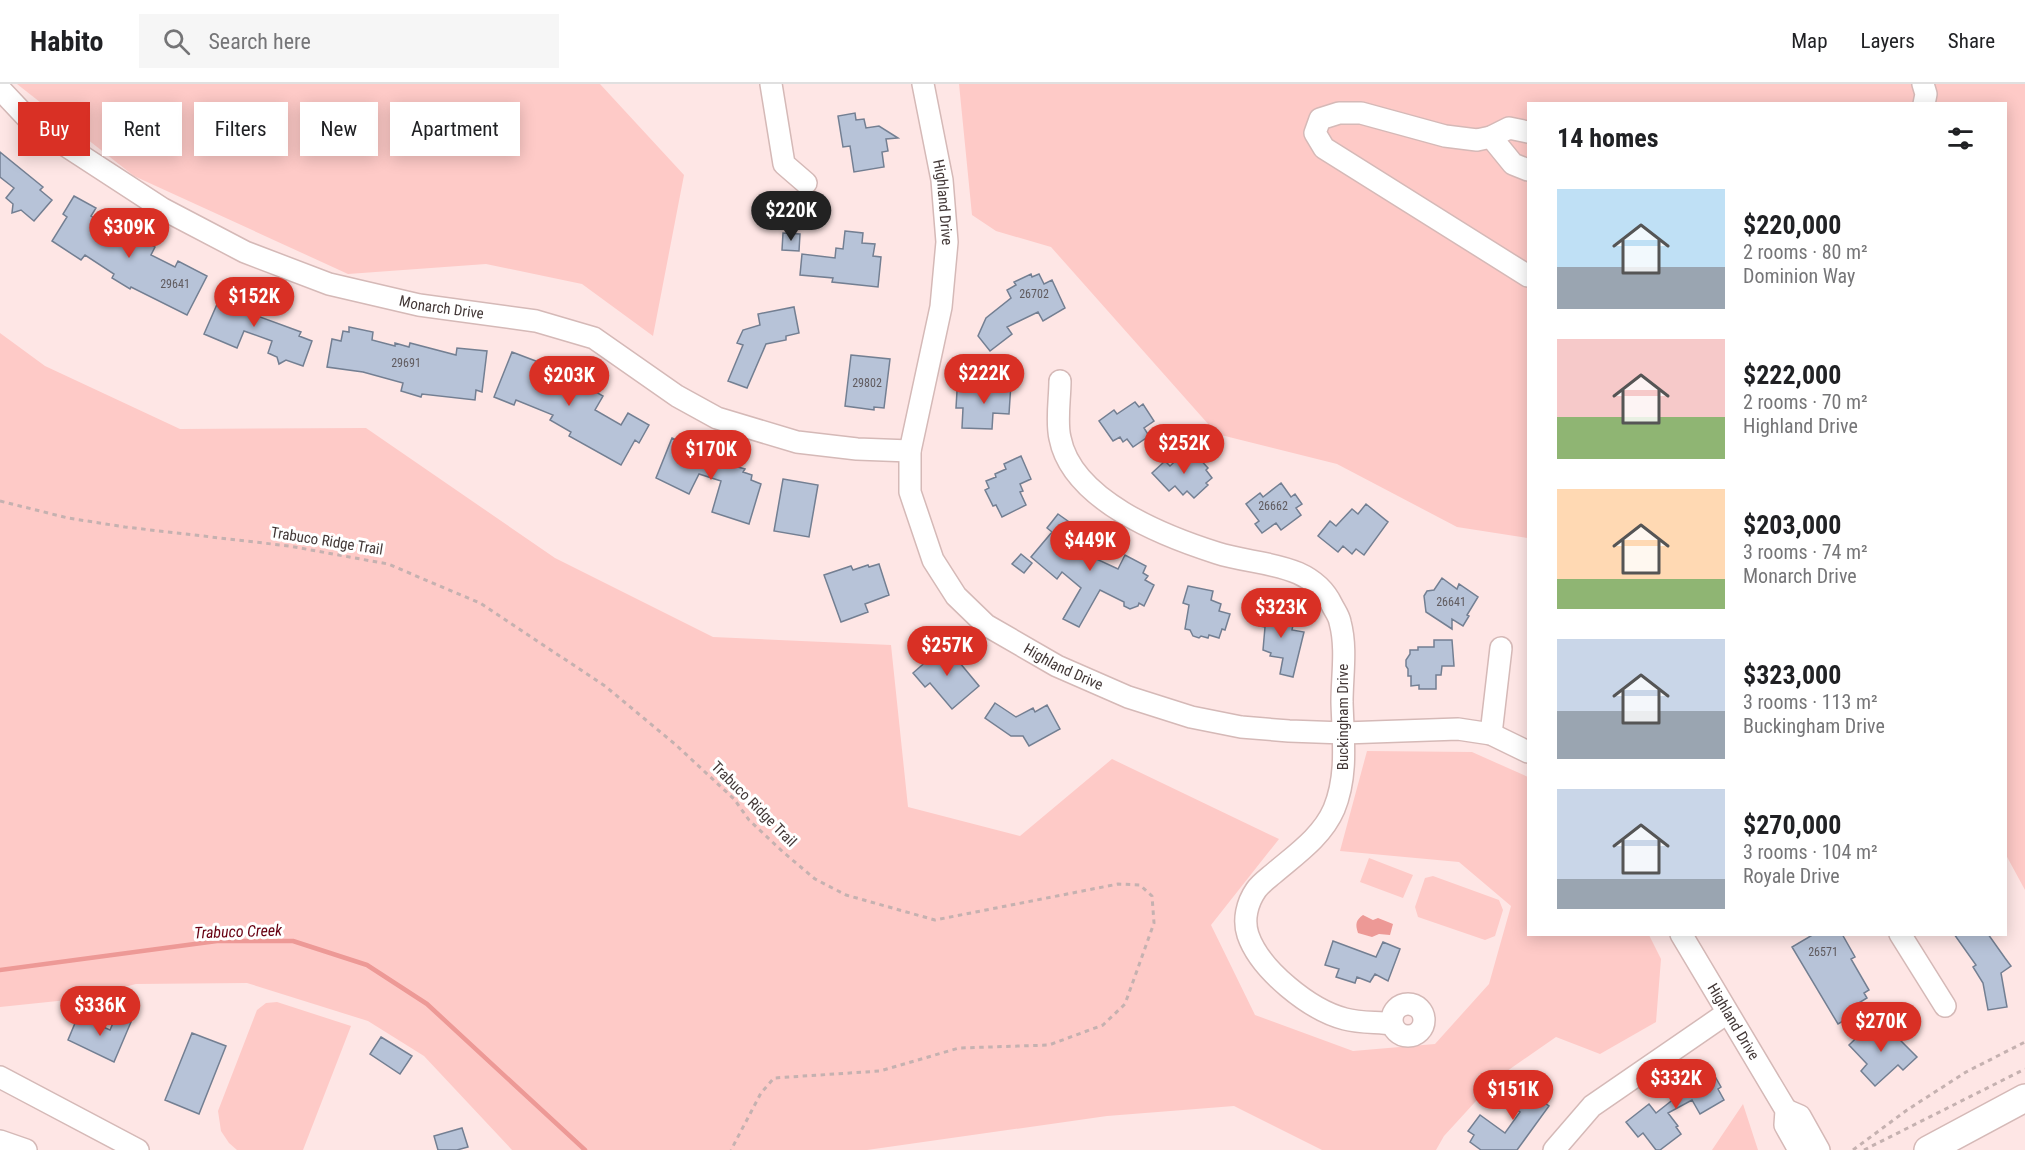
<!DOCTYPE html>
<meta charset="utf-8">
<style>
body{margin:0;font-family:"Roboto Condensed",sans-serif;background:#f6f6f6;color:#202124;height:100vh;display:flex;flex-direction:column;font-size:22px;white-space:nowrap}
*{box-sizing:border-box;margin:0}
p{font-size:20px;color:#757577}
.icon{flex:none;width:33px;height:33px;fill:none;stroke:currentColor;stroke-width:2;stroke-linecap:round;stroke-linejoin:round}
.map{position:relative;flex:1;overflow:hidden}
.drawer{position:absolute;left:1527px;top:18px;width:480px;height:834px;display:flex;flex-direction:column;background:#fff;border-radius:0px;box-shadow:0 3px 15px #0003}
.drawer>*{flex:none}
.guide{position:absolute;left:18px;top:18px;width:570px;height:54px;display:flex;gap:12px}
.price{position:absolute;translate:-50% -51px;padding:0 14px;border-radius:21px;background:#d93025;color:#fff;font-size:20px;line-height:39px;filter:drop-shadow(0 2px 3px #0008)}
.price::after{content:'';position:absolute;left:50%;top:36px;width:18px;height:14px;margin-left:-9px;background:inherit;clip-path:polygon(0 0,100% 0,50% 100%)}
.price.selected{background:#222;color:#fff}
ul{padding:0;list-style:none}
li{display:flex;align-items:center;gap:18px;height:150px;padding:0 30px}
li span{display:grid;place-items:center;flex:none;width:168px;height:120px;border-radius:0px;color:#555}
li>.icon{margin-inline-start:auto}
span .icon{width:72px;height:72px;fill:#fffc;stroke-width:1}
li b{font-size:26px}
h2{display:flex;justify-content:space-between;align-items:center;height:72px;padding:0 30px;font-size:26px}
.tag{padding:0 21px;border-radius:0px;background:#fff;box-shadow:0 3px 15px #0003;font-size:21px;line-height:54px}
.tag.selected{background:#d93025;color:#fff}
header{display:flex;align-items:center;gap:36px;box-sizing:border-box;height:84px;padding:0 30px;background:#fff;border-bottom:2px solid #e0e0e0}
header strong{font-size:28px}
nav{display:flex;gap:33px;margin-inline-start:auto;font-size:21px}
.search{width:420px;height:54px;background:#f6f6f6;display:flex;align-items:center;gap:15px;box-sizing:border-box;padding:0 21px;border-radius:0px;color:#757577;font-size:22px}
.map>svg:first-child{display:block}
.green{fill:#fecac7}
.water{fill:#ed9996}
.lines{fill:none;stroke-linecap:round;stroke-linejoin:round}
.stream{stroke:#ed9996;stroke-width:4.5}
.building{fill:#b7c3d8;stroke:#737f92;stroke-width:1.5}
.minor-casing{stroke:#d5b9b7;stroke-width:24}
.major-casing{stroke:#d5b9b7;stroke-width:30}
.path{stroke:#c5b1b0;stroke-width:3;stroke-dasharray:4.5 4.5;stroke-linecap:butt}
.minor{stroke:#fff;stroke-width:21}
.major{stroke:#fff;stroke-width:27}
.labels{text-anchor:middle;stroke-width:6;stroke-linejoin:round;paint-order:stroke}
.number-label{font-size:12px;fill:#605b5f}
.street-label{font-size:15px;fill:#433837;stroke:#fff}
.water-label{font-size:16px;font-style:italic;fill:#670011;stroke:#fff}
</style>
<header>
<strong>Habito</strong>
<div class="search"><svg class="icon" aria-label="search" viewBox="0 0 24 24"><circle cx="10" cy="10" r="6"/><path d="M15 15l6 6"/></svg>Search here</div>
<nav><a>Map</a><a>Layers</a><a>Share</a></nav>
</header>
<div class="map">
<svg width="2025" height="1066" viewBox="0 0 2025 1066">
<rect width="100%" height="100%" fill="#fee6e5"/>
<path class="green" d="M17 0H600L684 91 653 252 582 200 486 180 348 190 134 92Z
M959 0H2025V806L2006 771V20H1528V454L1457 443 1337 380 1217 350 1051 163 996 147 972 131Z
M0 249 45 282 180 345 366 344 555 474 713 553 891 561 908 723 1020 752 1112 675 1279 755 1211 841 1255 931 1353 967 1435 960 1489 900 1511 822 1459 778 1340 767 1367 667 1472 668 1528 693V850L1649 851 1661 875 1656 938 1600 970 1556 953 1497 994 1444 1052 1436 1066H1322L1234 1022 1107 1032 867 1066H512L424 972 368 937 247 899 136 900 77 915 0 923Z
M1369 774 1413 791 1403 814 1360 798Z
M1433 792 1499 816 1503 826 1495 852 1485 856 1418 833 1415 823 1425 794Z
M277 918 351 942 303 1066H237L229 1059 221 1047 218 1027 257 926 266 919Z
M1743 1020 1758 1066H1712Z"/>
<path class="water" d="M1363 831 1373 836 1378 834 1393 840 1390 851 1379 850 1372 853 1358 849C1355 840 1356 836 1363 831Z"/>
<g class="lines">
<path class="stream" d="M0 886 217 857H293L367 881 427 920 585 1066"/>
</g>
<path class="building" d="M855 29 856 36 864 35 866 44 879 42 898 54 886 55 888 67 882 68 884 83 854 88 850 62 843 63 838 32Z
M0 68 43 103 40 106 52 116 34 137 21 126 12 129 13 120 6 114 14 104 0 93Z
M74 112 96 124 91 132 94 134 91 140 113 154 118 145 126 150 129 147 155 163 151 171 175 183 178 177 207 192 187 231 131 203 130 205 112 194 114 190 85 171 81 176 52 157 67 133 63 130Z
M845 147 863 149 862 159 875 160 873 172 881 173 878 203 832 198 833 194 800 191 802 170 835 174 836 164 843 165Z
M783 149 800 150 799 167 782 166Z
M1031 190 1032 193 1039 190 1044 200 1052 196 1065 224 1043 237 1038 228 1007 243 1012 250 990 267 978 252 986 234 1011 214 1007 206 1016 201 1014 198Z
M225 202 257 216 252 230 301 248 299 252 312 257 303 282 286 276 279 280 277 273 268 269 272 257 244 247 237 264 204 250Z
M794 223 799 249 786 252V256L766 260 747 304 728 297 743 261 737 259 743 246 760 241 758 230Z
M349 243 373 248 372 256 395 262V259L409 263 410 259 456 271 457 264 487 267 482 308 476 306 475 316 422 310 421 313 401 307 403 299 363 288 327 283 332 255 341 257 343 247 349 248Z
M512 268 541 279 539 283 564 293 567 288 596 303 594 307 603 312 595 326 621 341 628 329 649 341 639 359 635 356 621 381 569 352 571 348 550 336 553 331 516 316 514 321 494 313Z
M851 271 890 275 884 324 874 323V326L845 322Z
M993 298 1011 299 1009 330 993 329 992 345 962 344 963 324H956L957 307 992 306Z
M1135 318 1139 323 1143 320 1154 337 1144 344 1149 352 1133 363 1127 355 1123 358 1120 353 1113 357 1099 337 1114 326 1117 330Z
M672 354 693 364 690 370 719 383 720 378 745 385 743 388 752 391 751 396 761 400 749 440 712 428 721 397 699 390 689 410 656 394Z
M1187 366 1194 373 1196 371 1208 384 1206 386 1212 394 1206 399 1208 401 1194 414 1187 407 1183 411 1175 402 1169 407 1152 389 1165 377 1170 382Z
M1021 372 1031 395 1020 400 1023 407 1020 408 1026 421 1002 433 996 421 993 422 985 406 989 404 986 397 996 393 995 390 1006 385 1004 380Z
M783 395 818 401 809 453 774 447Z
M1281 399 1291 413 1295 410 1302 420 1296 424 1301 431 1281 446 1276 439 1262 449 1255 440 1259 437 1246 420 1260 409 1263 413Z
M1366 420 1388 438 1364 471 1356 465 1352 470 1343 462 1338 468 1318 452 1330 437 1336 442 1352 425 1358 430Z
M1058 430 1079 445 1073 453 1082 461 1077 466 1118 485 1125 471 1146 482 1143 489 1148 492 1145 496 1154 501 1144 522 1139 519 1138 522 1130 525 1124 522V518L1100 506 1079 543 1063 535 1081 504 1062 488 1057 495 1031 473 1052 448 1047 444Z
M1021 470 1032 479 1024 489 1012 480Z
M879 480 889 511 865 520 868 528 841 538 824 491 851 482 853 486 868 481 869 483Z
M1442 494 1457 505 1459 500 1478 513 1467 531 1469 532 1463 542 1452 535V545L1426 528 1424 512 1427 507 1434 506Z
M1188 502 1213 507 1211 516 1221 520 1219 527 1230 530 1225 546 1222 545 1219 554 1209 551 1208 554 1201 552 1199 554 1193 552 1190 546 1185 545 1189 521 1183 519Z
M1264 522 1289 527 1286 540 1293 541 1292 546 1304 548 1293 593 1280 590 1283 574 1270 572 1271 569 1263 566 1265 543 1259 542Z
M1434 556H1452L1454 582H1442L1441 591H1436V605H1419V601L1411 602V592H1408V585L1406 582V576L1410 570V566H1418V563H1434Z
M945 561 979 602 952 625 930 599 925 603 913 589Z
M995 619 1016 633 1033 624 1035 628 1047 621 1060 645 1029 662 1023 652H1011L985 634Z
M1814 850H1842L1855 873 1851 875 1869 906 1864 909 1867 914 1857 920 1862 926 1838 940 1792 863Z
M1954 850H1988L2005 874 2011 882 2001 889 2007 923 1988 926 1983 899 1973 883 1976 881Z
M1333 857 1376 873 1383 858 1400 865 1388 897 1375 890 1370 898 1357 893 1355 899 1336 893 1339 885 1325 881Z
M78 932 110 946 116 932 131 938 114 978 68 956Z
M1873 938 1879 946 1882 943 1892 953 1894 950 1917 973 1903 986 1898 981 1875 1002 1861 987 1867 980 1849 961Z
M192 949 226 962 199 1030 165 1016Z
M381 953 412 972 400 990 370 970Z
M1712 987 1721 1003 1718 1005 1724 1016 1700 1030 1692 1016 1668 1029 1678 1042 1676 1043 1681 1050 1660 1066H1656L1643 1049 1638 1053 1626 1038 1649 1020 1656 1029 1680 1010 1676 1003 1702 988 1704 992Z
M1525 996 1538 1005 1540 1003 1551 1011 1545 1019 1549 1022 1517 1066H1481L1470 1058 1474 1051 1468 1047 1480 1031 1505 1049 1520 1028 1508 1020Z
M462 1044 468 1063 457 1066H438L434 1052Z"/>
<g class="lines">
<g class="minor-casing">
<g id="minor">
<path d="M771 0 784 80 806 99"/>
<path id="s1" d="M923 0 942 96 947 158 941 223 910 367V408L933 476 956 512 986 541 1057 582 1128 613 1191 633 1241 643 1289 647 1344 649 1458 645 1491 650 1528 668"/>
<path d="M1923 0 1926 10 1924 20"/>
<path id="s2" d="M0 5 34 41 163 125 245 168 329 200 419 221 536 237 594 254 677 312 717 334 797 358 857 365 910 367"/>
<path d="M1528 48 1509 44 1491 53 1477 56 1445 52 1361 29H1339L1320 35 1315 49 1324 64 1528 192"/>
<path d="M1491 53 1513 80 1528 86"/>
<path d="M1060 297C1060 314 1056 338 1060 354 1072 416 1163 452 1217 469 1257 482 1311 477 1332 521 1335 527 1339 532 1340 538 1347 564 1342 592 1342 618 1343 655 1348 691 1334 725 1322 753 1295 771 1273 790 1267 795 1260 800 1256 806 1247 819 1243 836 1248 851 1260 886 1310 926 1345 935 1360 939 1377 938 1392 940"/>
<path d="M1491 650 1501 564"/>
<path id="s3" d="M1681 850 1786 1026 1785 1041 1799 1066"/>
<path d="M1900 850 1945 922"/>
<circle cx="1408" cy="936" r="16"/>
<path d="M0 993 138 1066"/>
<path d="M1786 1026 1800 1032 1819 1066"/>
<path d="M0 1057 26 1066"/>
<path d="M1554 1066 1592 1022 1727 929"/>
</g>
</g>
<g class="major-casing">
<path id="major" d="M1928 1066 2025 1014"/>
</g>
<path class="path" d="M0 417 68 434 125 443 289 462 388 480 480 519 605 602 676 661 734 715 749 736 783 768 815 795 846 811 935 836 1118 800 1140 801 1152 812 1154 839 1125 920 1103 941 1049 961 959 964 880 987 774 994 761 1009 731 1066
M1853 1066 1907 1026 1966 988 2025 958
M1864 1066 2025 985"/>
<use href="#minor" class="minor"/>
<use href="#major" class="major"/>
</g>
<g class="labels">
<g class="number-label">
<text x="175" y="204">29641</text>
<text x="1034" y="214">26702</text>
<text x="406" y="283">29691</text>
<text x="867" y="303">29802</text>
<text x="1273" y="426">26662</text>
<text x="1451" y="522">26641</text>
<text x="1823" y="872">26571</text>
</g>
<g class="street-label">
<text dy="5" stroke="none"><textPath href="#s1" startOffset="120">Highland Drive</textPath></text>
<text dy="5" stroke="none"><textPath href="#s2" startOffset="501">Monarch Drive</textPath></text>
<text transform="translate(327 457) rotate(9)" y="5">Trabuco Ridge Trail</text>
<text dy="5" stroke="none"><textPath href="#s1" startOffset="658">Highland Drive</textPath></text>
<text transform="translate(1343 633) rotate(-90)" y="5">Buckingham Drive</text>
<text transform="translate(754 720) rotate(45)" y="5">Trabuco Ridge Trail</text>
<text dy="5" stroke="none"><textPath href="#s3" startOffset="102">Highland Drive</textPath></text>
</g>
<g class="water-label">
<text transform="translate(238 847) rotate(-2)" y="6">Trabuco Creek</text>
</g>
</g>
</svg>
<b class="price selected" style="left:791px;top:158px">$220K</b>
<b class="price" style="left:129px;top:175px">$309K</b>
<b class="price" style="left:254px;top:244px">$152K</b>
<b class="price" style="left:984px;top:321px">$222K</b>
<b class="price" style="left:569px;top:323px">$203K</b>
<b class="price" style="left:1184px;top:391px">$252K</b>
<b class="price" style="left:711px;top:397px">$170K</b>
<b class="price" style="left:1090px;top:488px">$449K</b>
<b class="price" style="left:1281px;top:555px">$323K</b>
<b class="price" style="left:947px;top:593px">$257K</b>
<b class="price" style="left:100px;top:953px">$336K</b>
<b class="price" style="left:1881px;top:969px">$270K</b>
<b class="price" style="left:1676px;top:1026px">$332K</b>
<b class="price" style="left:1513px;top:1037px">$151K</b>
<div class="guide">
<a class="tag selected">Buy</a>
<a class="tag">Rent</a>
<a class="tag">Filters</a>
<a class="tag">New</a>
<a class="tag">Apartment</a>
</div>
<section class="drawer">
<h2>14 homes<svg class="icon" aria-label="filters" viewBox="0 0 24 24"><path d="M4 7h16M4 17h16"/><circle cx="9" cy="7" r="2"/><circle cx="15" cy="17" r="2"/></svg></h2>
<ul>
<li><span style="background:linear-gradient(#bfe0f5 65%,#9aa5b1 0)"><svg class="icon" aria-label="home" viewBox="0 0 24 24"><path d="M3 11l9-7 9 7M6 9v11h12V9"/></svg></span><div><b>$220,000</b><p>2 rooms · 80 m²</p><p>Dominion Way</p></div></li>
<li><span style="background:linear-gradient(#f6c9c9 65%,#8fb573 0)"><svg class="icon" aria-label="home" viewBox="0 0 24 24"><path d="M3 11l9-7 9 7M6 9v11h12V9"/></svg></span><div><b>$222,000</b><p>2 rooms · 70 m²</p><p>Highland Drive</p></div></li>
<li><span style="background:linear-gradient(#ffd9b3 75%,#8fb573 0)"><svg class="icon" aria-label="home" viewBox="0 0 24 24"><path d="M3 11l9-7 9 7M6 9v11h12V9"/></svg></span><div><b>$203,000</b><p>3 rooms · 74 m²</p><p>Monarch Drive</p></div></li>
<li><span style="background:linear-gradient(#c9d6e8 60%,#9aa5b1 0)"><svg class="icon" aria-label="home" viewBox="0 0 24 24"><path d="M3 11l9-7 9 7M6 9v11h12V9"/></svg></span><div><b>$323,000</b><p>3 rooms · 113 m²</p><p>Buckingham Drive</p></div></li>
<li><span style="background:linear-gradient(#c9d6e8 75%,#9aa5b1 0)"><svg class="icon" aria-label="home" viewBox="0 0 24 24"><path d="M3 11l9-7 9 7M6 9v11h12V9"/></svg></span><div><b>$270,000</b><p>3 rooms · 104 m²</p><p>Royale Drive</p></div></li>
</ul>
</section>
</div>
